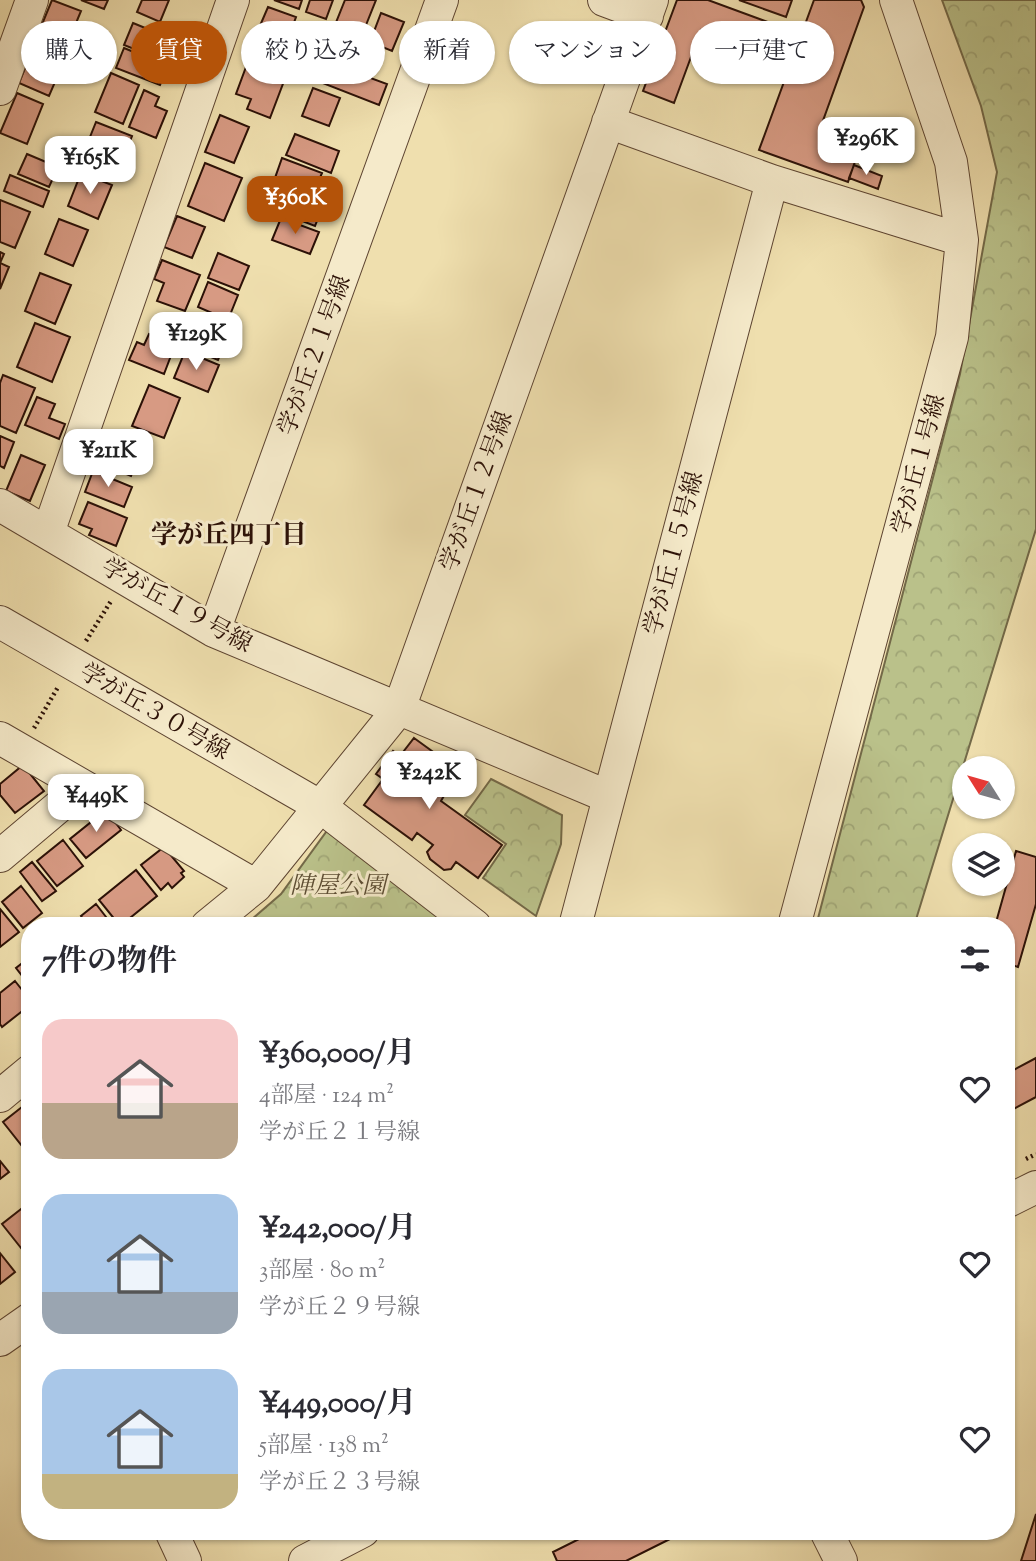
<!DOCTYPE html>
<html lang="ja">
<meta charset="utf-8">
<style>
body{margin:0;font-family:"Sorts Mill Goudy","Noto Serif JP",serif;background:#f7f7f7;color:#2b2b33;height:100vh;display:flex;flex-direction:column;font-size:26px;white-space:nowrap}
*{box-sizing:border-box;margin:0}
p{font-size:23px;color:#7c7c81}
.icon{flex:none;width:38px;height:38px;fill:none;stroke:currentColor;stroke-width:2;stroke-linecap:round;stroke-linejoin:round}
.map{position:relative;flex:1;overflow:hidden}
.details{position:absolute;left:21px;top:917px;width:994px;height:623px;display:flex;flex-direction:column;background:#fff;border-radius:28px;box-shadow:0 2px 5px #0004}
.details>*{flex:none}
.top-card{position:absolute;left:21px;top:21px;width:994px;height:63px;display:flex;gap:14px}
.needle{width:46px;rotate:307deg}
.buttons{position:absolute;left:952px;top:756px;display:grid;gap:14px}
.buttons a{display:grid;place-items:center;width:63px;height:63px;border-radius:50%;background:#fff;box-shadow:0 2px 5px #0004;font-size:35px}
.price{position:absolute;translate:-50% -60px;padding:0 16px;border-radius:14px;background:#fff;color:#222;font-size:23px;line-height:46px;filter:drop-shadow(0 2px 4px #0008)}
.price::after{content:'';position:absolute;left:50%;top:42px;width:21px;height:16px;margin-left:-10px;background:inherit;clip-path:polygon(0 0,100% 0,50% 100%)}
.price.active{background:#b45309;color:#fff}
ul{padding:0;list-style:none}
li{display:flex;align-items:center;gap:21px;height:175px;padding:0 21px}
li span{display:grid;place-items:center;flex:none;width:196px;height:140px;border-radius:21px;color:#555}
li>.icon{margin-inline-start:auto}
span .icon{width:84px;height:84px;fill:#fffc;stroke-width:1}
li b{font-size:30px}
h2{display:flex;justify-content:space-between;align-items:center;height:84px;padding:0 21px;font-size:30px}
.chip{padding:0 24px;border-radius:32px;background:#fff;box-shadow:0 2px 5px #0004;font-size:24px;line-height:63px}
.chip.active{background:#b45309;color:#fff}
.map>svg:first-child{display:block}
.forest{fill:url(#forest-crowns);stroke:#736948;stroke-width:2}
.building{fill:#d79a83;stroke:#2c1107;stroke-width:2}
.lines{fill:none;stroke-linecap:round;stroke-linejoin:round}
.minor-casing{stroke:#5d4431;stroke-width:34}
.path{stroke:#2c1107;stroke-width:4.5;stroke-dasharray:2 3.5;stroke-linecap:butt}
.minor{stroke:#f5eaca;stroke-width:32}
.labels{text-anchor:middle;stroke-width:6;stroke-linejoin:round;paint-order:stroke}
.street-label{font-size:24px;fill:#2c1107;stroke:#f5eaca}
.park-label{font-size:24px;font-style:italic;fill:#5e4f35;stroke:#f5eaca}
.neighbourhood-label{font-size:26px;font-weight:bold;fill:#2c1107;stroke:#f5eaca}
</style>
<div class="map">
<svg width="1036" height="1561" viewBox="0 0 1036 1561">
<defs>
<pattern id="forest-crowns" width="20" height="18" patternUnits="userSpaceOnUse" patternTransform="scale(1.75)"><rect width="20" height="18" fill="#bac18a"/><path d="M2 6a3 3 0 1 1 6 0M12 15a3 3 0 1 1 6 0" fill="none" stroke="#a0a576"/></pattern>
</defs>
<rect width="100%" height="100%" fill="#efdfae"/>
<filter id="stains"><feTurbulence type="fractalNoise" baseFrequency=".00286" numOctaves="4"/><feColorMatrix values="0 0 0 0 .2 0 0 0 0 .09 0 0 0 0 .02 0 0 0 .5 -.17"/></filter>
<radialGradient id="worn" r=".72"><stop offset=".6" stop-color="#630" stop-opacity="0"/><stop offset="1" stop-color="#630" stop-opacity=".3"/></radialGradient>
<path class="forest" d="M942 0H1036V529L914 926H816L960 374 997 172 981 106Z
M491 779 562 815 561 844 536 916 483 878 506 844 465 815Z
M329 828 454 926H244L281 894Z"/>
<path class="building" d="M52 0 81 11 67 45 38 34Z
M81 0H108L104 9Z
M142 0H169L160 22 137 12Z
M274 0H302L299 9Z
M310 0H333L326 19 306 12Z
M345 0H376L362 35 335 25Z
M677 0H708L784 28 774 56 701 30 674 103 643 91Z
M739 0H792L786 17Z
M814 0H861L864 7 820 129 861 144 848 182 759 150Z
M268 7 296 17 288 39 259 28Z
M381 13 404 22 392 51 370 42Z
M133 23 182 43 174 65 124 45Z
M261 31 294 43 283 70 251 58Z
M334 37 359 47 352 65 327 56Z
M36 41 67 54 49 96 19 83Z
M124 48 168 66 160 85 116 68Z
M327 62 387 84 379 105 320 82Z
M246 67 284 81 270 118 247 109 251 99 236 94Z
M111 73 139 85 123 124 95 112Z
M313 88 340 98 329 126 302 116Z
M144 90 159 97 155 106 167 111 156 138 129 127Z
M17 93 43 104 27 144 0 133Z
M220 115 249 127 234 163 205 152Z
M96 122 132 136 116 176 80 162Z
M295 134 339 151 331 173 286 155Z
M27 154 58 167 49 187 18 174Z
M282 158 322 173 314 192 275 178Z
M205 163 242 178 224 221 188 206Z
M854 165 882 176 878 189 849 178Z
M81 173 112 185 98 219 68 206Z
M10 175 49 191 43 207 4 191Z
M288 189 324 203 315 226 279 212Z
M0 200 30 212 15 248 0 242Z
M177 216 205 227 192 258 164 247Z
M281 218 319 232 310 254 272 240Z
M59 219 88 230 73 266 45 254Z
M0 252 4 254 0 263 9 267 0 289Z
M218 253 249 266 239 290 208 278Z
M162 260 200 275 185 311 157 301 164 283 154 279Z
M40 273 71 285 55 324 25 311Z
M208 282 238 295 228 320 198 307Z
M202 318 230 329 218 360 189 348Z
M35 323 70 337 52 382 17 367Z
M149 334 175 345 164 374 129 360 137 342 144 345Z
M185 351 219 365 208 392 174 378Z
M3 375 35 388 16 433 0 426V383Z
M149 385 180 398 164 438 132 426Z
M37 397 55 404 49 418 65 424 59 439 25 425Z
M103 435 141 451 131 476 92 460Z
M0 436 14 442 4 468 0 466Z
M21 455 45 465 30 501 6 491Z
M93 471 132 487 124 507 85 492Z
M88 502 127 518 116 546 89 535 92 529 79 524Z
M414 738 447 762 431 784 445 794 441 801 502 845 478 878 456 862 451 869 444 870 430 859 427 852 433 845 417 833 412 840 364 805 383 779 376 774 393 751 400 756Z
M23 765 44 791 15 813 0 795V784Z
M106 810 121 830 86 858 70 839Z
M63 840 83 866 57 886 37 861Z
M164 847 184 871 181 873 184 877 172 888 168 883 161 890 141 865Z
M1016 851 1036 857V904L1018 967 1006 963V926H995Z
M32 862 56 891 42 901 20 872Z
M136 870 157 896 120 926 99 900Z
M21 886 42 913 23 928 2 902Z
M96 904 113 926H88L81 916Z
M0 909 19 932 0 947Z
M80 919 85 926H72Z
M30 957V986L16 968Z
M15 981 30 1000V1005L2 1027 0 1024V993Z
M1036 1058V1097L1006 1113V1074Z
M27 1103 30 1106V1148L26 1151 3 1122Z
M0 1161 9 1172 0 1179Z
M30 1202V1250L25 1253 2 1224Z
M0 1253 15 1272 0 1284Z
M1036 1514V1561H1021Z
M595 1531H686L626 1561H557L553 1552Z"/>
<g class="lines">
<g class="minor-casing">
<path id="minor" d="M604 0 647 16
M0 89 32 0
M608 122 772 181 962 240
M0 505 214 631 609 797
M48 533 233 0
M0 622 309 800
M214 631 442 0
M0 738 256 886
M334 817 475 926
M0 856 83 786
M207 926 256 886 399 709 652 0
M575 926 772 181
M794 926 952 337 962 240 951 162 896 0
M0 1096 30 1071
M1006 1202 1036 1187
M0 1340 30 1319
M171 1531 185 1561
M826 1531 841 1561
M305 1561 363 1531"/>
</g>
<path class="path" d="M86 641 111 601
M34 728 58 687
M1026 1159 1036 1154"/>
<use href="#minor" class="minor"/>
</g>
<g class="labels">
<g class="street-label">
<text transform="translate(314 355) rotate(-70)" y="8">学が丘２１号線</text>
<text transform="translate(918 464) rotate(-75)" y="8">学が丘１号線</text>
<text transform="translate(476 491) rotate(-70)" y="8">学が丘１２号線</text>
<text transform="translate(673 553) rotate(-75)" y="8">学が丘１５号線</text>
<text transform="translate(177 605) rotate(29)" y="8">学が丘１９号線</text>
<text transform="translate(155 711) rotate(30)" y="8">学が丘３０号線</text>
</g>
<g class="park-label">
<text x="338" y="893">陣屋公園</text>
</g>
<g class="neighbourhood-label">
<text x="229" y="543">学が丘四丁目</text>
</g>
</g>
<rect width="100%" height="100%" filter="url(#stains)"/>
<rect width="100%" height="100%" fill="url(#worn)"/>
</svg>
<div class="buttons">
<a><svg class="needle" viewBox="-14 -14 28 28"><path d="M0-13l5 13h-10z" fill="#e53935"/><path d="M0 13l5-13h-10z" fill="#7c7c81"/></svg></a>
<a><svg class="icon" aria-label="layers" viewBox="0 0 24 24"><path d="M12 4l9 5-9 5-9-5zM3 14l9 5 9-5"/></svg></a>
</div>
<b class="price" style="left:866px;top:177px">¥296K</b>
<b class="price" style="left:90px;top:196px">¥165K</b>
<b class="price active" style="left:295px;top:236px">¥360K</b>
<b class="price" style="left:196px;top:372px">¥129K</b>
<b class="price" style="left:108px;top:489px">¥211K</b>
<b class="price" style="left:429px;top:811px">¥242K</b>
<b class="price" style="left:96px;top:834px">¥449K</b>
<div class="top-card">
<a class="chip">購入</a>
<a class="chip active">賃貸</a>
<a class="chip">絞り込み</a>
<a class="chip">新着</a>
<a class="chip">マンション</a>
<a class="chip">一戸建て</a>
</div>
<section class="details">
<h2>7件の物件<svg class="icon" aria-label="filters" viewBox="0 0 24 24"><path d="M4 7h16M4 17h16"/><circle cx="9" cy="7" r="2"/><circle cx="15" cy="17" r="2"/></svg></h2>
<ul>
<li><span style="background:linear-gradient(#f6c9c9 60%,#b9a48a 0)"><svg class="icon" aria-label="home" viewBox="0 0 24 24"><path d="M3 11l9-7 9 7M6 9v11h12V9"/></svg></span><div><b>¥360,000/月</b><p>4部屋 · 124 m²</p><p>学が丘２１号線</p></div><svg class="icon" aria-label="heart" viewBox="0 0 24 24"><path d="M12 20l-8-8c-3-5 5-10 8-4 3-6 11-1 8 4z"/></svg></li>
<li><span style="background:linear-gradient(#a9c7e8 70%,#9aa5b1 0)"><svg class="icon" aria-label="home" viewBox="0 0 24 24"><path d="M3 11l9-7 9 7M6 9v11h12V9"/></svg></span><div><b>¥242,000/月</b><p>3部屋 · 80 m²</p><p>学が丘２９号線</p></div><svg class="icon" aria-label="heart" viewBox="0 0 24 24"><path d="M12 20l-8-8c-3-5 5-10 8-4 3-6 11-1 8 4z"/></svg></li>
<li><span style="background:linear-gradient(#a9c7e8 75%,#c2b280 0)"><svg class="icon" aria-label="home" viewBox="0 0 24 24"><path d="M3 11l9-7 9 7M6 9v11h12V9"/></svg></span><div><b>¥449,000/月</b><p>5部屋 · 138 m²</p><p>学が丘２３号線</p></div><svg class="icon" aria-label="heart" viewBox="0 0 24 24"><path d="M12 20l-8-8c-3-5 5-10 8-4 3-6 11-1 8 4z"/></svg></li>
</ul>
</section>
</div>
